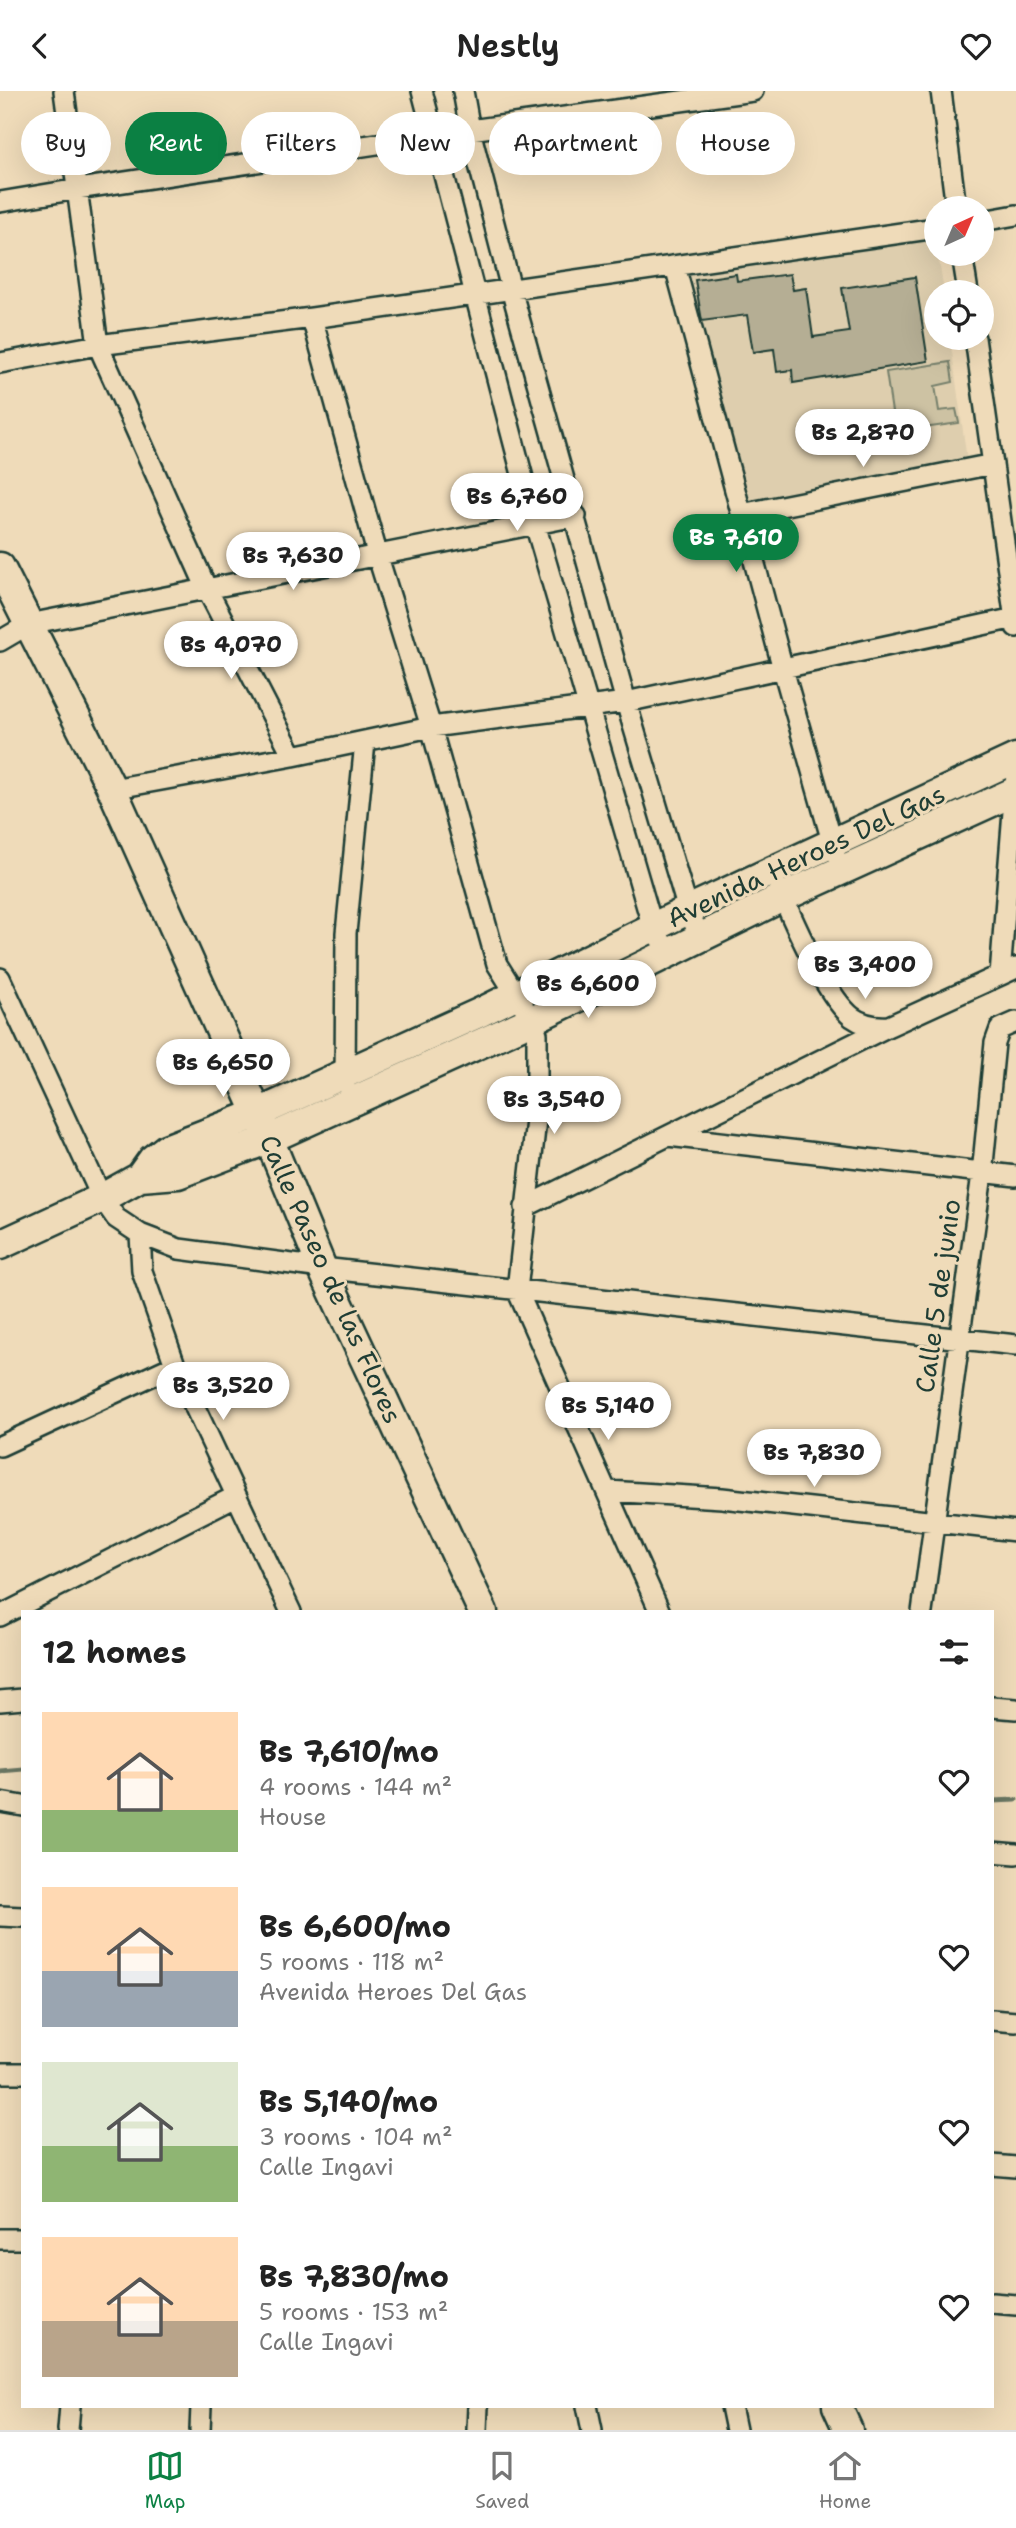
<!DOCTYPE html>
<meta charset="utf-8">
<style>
body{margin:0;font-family:"Shantell Sans",sans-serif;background:#f2f2f2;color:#222;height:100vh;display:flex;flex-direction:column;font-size:26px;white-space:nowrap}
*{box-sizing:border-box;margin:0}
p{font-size:23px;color:#767676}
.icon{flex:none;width:38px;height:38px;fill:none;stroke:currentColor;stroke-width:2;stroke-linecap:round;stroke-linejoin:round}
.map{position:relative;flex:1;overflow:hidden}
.side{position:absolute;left:21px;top:1519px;width:973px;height:798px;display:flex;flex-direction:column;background:#fff;border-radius:0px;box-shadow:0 7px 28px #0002}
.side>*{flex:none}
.guide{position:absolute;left:21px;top:21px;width:975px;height:63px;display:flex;gap:14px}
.needle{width:46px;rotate:44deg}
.buttons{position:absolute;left:924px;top:105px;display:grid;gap:14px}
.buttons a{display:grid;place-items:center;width:70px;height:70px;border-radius:50%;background:#fff;box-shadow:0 7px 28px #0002;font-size:35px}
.price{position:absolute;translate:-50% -60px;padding:0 16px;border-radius:24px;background:#fff;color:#222;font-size:23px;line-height:46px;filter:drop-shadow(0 2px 4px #0008)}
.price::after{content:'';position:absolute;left:50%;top:42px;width:21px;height:16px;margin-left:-10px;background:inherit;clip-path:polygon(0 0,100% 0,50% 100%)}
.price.active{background:#0b8043;color:#fff}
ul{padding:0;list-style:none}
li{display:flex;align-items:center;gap:21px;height:175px;padding:0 21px}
li span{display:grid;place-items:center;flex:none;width:196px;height:140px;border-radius:0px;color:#555}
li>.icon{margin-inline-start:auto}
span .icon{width:84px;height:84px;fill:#fffc;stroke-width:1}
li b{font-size:30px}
h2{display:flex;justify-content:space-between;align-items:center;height:84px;padding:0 21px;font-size:30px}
.tag{padding:0 24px;border-radius:32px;background:#fff;box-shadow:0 7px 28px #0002;font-size:24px;line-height:63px}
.tag.active{background:#0b8043;color:#fff}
header{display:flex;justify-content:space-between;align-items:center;height:91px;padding:0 21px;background:#fff;font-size:32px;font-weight:600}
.dock{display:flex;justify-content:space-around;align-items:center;height:98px;border-top:2px solid #e0e0e0;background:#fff;font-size:19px;color:#767676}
.dock a{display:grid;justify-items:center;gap:4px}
.dock .active{color:#0b8043}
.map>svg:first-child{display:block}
.built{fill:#deceae}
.green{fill:#cdc2a3;stroke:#76806c;stroke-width:2}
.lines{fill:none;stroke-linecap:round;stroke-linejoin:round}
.stream{stroke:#6b7764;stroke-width:5}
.building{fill:#b5ae94;stroke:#1f3d34;stroke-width:2}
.street-casing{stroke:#1f3d34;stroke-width:24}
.secondary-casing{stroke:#1f3d34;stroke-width:33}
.street{stroke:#efdbb9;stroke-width:19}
.secondary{stroke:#efdbb9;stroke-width:28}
.labels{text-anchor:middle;stroke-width:6;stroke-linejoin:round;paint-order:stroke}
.street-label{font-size:26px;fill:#1f3d34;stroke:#efdbb9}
</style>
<header><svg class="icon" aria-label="back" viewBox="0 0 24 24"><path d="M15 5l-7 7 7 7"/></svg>Nestly<svg class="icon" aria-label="heart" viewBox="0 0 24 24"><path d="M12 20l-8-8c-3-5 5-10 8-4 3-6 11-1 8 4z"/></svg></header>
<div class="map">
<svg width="1016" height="2339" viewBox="0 0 1016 2339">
<rect width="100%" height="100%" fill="#efdbb9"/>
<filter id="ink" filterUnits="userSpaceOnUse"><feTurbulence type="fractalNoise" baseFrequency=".0143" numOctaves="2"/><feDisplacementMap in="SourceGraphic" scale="14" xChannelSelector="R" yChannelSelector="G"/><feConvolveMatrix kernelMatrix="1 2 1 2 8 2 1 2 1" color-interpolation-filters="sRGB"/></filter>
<g filter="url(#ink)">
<path class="built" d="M935 142 936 163H938L944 201H936V247H950L967 369 752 416 687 185Z"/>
<path class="green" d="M950 271 953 291 935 295 939 320 956 318 959 332 895 341 886 281Z"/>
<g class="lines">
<path class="stream" d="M0 1680 23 1678
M992 1710 1016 1709"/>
</g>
<path class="building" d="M736 183 737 190 790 183 793 199 806 197 813 246 849 241 842 197 915 186 928 270 793 292 792 279 777 281 774 258 753 261 747 224 702 230 695 189Z"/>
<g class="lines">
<g class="street-casing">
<path id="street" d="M64 0 98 254 206 496 293 665
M422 0 535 433 653 837 669 862
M463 0 470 39 511 198 626 611 688 819 700 846
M941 0 956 117
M0 111 78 98 470 39 753 0
M982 130 1016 124
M962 163 968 201
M675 175 783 578 835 761
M312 227 378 466 431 636 497 873 532 929 537 943V1020L517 1199 660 1521
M975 247 1016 536
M0 272 98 254 312 227 936 137
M741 423 993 373
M0 550 29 533 576 425
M112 698 293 665 431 636 626 611 1015 527
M779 797C793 830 826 905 852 926 863 934 875 936 889 935L1016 877
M1000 884 1016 683
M0 887 102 1107 116 1127 140 1143 179 1158 322 1177 1016 1254
M345 992 346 842 365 651
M668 1045 1016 1085
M525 1116 889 935
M140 1143 142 1180 175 1274 291 1521
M0 1355 175 1274
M608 1400 722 1407 1016 1440
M922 1521 982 1083 995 952 1000 938 1016 931
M0 1525 236 1405
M0 1610 23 1608
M992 1616 1016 1618
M0 1711 23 1715
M992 1761 1016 1763
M0 1825 23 1826
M992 1929 1016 1931
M0 1982H23
M992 2074 1016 2076
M0 2148H23
M992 2212 1016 2214
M587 2315 592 2339
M731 2315 736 2339
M68 2339 70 2315
M200 2339 201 2315
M477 2339 478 2315"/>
</g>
<g class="secondary-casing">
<path id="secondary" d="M0 476 112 698 269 1048 322 1177 483 1521
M140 1086 178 1083 269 1048 532 929 783 806 1016 700
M0 1154 102 1107 140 1086 153 1068 166 1058 256 1023 481 921 688 819 1016 667
M837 2315 848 2339"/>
</g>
<use href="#street" class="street"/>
<use href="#secondary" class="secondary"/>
</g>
</g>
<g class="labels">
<g class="street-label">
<text transform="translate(806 765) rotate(-25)" y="9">Avenida Heroes Del Gas</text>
<text transform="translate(331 1188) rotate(66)" y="9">Calle Paseo de las Flores</text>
<text transform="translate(938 1205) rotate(-82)" y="9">Calle 5 de junio</text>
</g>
</g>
</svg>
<div class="buttons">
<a><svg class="needle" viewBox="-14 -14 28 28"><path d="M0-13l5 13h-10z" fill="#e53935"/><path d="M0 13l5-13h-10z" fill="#767676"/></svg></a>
<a><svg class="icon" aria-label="locate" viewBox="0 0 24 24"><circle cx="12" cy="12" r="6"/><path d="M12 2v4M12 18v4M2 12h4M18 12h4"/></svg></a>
</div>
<b class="price" style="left:863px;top:378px">Bs 2,870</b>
<b class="price" style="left:517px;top:442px">Bs 6,760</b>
<b class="price active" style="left:736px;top:483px">Bs 7,610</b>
<b class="price" style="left:293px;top:501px">Bs 7,630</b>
<b class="price" style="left:231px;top:590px">Bs 4,070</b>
<b class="price" style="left:865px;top:910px">Bs 3,400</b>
<b class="price" style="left:588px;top:929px">Bs 6,600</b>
<b class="price" style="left:223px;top:1008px">Bs 6,650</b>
<b class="price" style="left:554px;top:1045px">Bs 3,540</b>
<b class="price" style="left:223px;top:1331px">Bs 3,520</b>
<b class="price" style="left:608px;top:1351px">Bs 5,140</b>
<b class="price" style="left:814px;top:1398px">Bs 7,830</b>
<div class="guide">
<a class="tag">Buy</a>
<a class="tag active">Rent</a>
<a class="tag">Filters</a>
<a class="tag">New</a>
<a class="tag">Apartment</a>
<a class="tag">House</a>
</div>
<section class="side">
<h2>12 homes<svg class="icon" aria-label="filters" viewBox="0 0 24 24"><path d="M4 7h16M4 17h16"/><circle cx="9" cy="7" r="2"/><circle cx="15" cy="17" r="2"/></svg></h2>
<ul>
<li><span style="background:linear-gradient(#ffd9b3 70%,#8fb573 0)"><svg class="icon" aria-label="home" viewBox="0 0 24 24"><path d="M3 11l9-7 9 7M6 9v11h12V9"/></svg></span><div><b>Bs 7,610/mo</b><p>4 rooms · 144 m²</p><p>House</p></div><svg class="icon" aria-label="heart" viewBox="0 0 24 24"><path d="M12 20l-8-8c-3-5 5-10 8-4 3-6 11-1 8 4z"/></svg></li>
<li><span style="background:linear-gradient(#ffd9b3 60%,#9aa5b1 0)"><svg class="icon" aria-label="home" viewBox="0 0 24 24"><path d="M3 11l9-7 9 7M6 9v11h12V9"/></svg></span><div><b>Bs 6,600/mo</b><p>5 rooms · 118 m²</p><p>Avenida Heroes Del Gas</p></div><svg class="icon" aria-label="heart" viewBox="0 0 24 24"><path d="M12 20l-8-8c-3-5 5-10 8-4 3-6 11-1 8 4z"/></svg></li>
<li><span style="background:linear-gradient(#dfe7d0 60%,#8fb573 0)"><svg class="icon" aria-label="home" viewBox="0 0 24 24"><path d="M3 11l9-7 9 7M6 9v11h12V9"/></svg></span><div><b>Bs 5,140/mo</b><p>3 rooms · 104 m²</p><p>Calle Ingavi</p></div><svg class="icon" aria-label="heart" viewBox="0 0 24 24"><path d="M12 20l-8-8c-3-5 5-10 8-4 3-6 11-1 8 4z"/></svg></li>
<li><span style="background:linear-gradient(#ffd9b3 60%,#b9a48a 0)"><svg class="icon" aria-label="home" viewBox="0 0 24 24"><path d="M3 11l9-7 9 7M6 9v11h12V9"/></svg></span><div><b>Bs 7,830/mo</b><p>5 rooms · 153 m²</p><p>Calle Ingavi</p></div><svg class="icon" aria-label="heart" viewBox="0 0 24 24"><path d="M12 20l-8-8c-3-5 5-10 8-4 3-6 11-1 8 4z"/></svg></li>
</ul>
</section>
</div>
<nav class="dock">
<a class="active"><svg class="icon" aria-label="map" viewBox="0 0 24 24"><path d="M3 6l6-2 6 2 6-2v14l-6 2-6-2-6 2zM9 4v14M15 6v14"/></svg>Map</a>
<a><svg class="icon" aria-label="saved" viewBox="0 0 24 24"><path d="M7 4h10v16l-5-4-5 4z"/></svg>Saved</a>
<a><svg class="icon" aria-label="home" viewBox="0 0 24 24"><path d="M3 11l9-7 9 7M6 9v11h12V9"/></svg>Home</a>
</nav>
